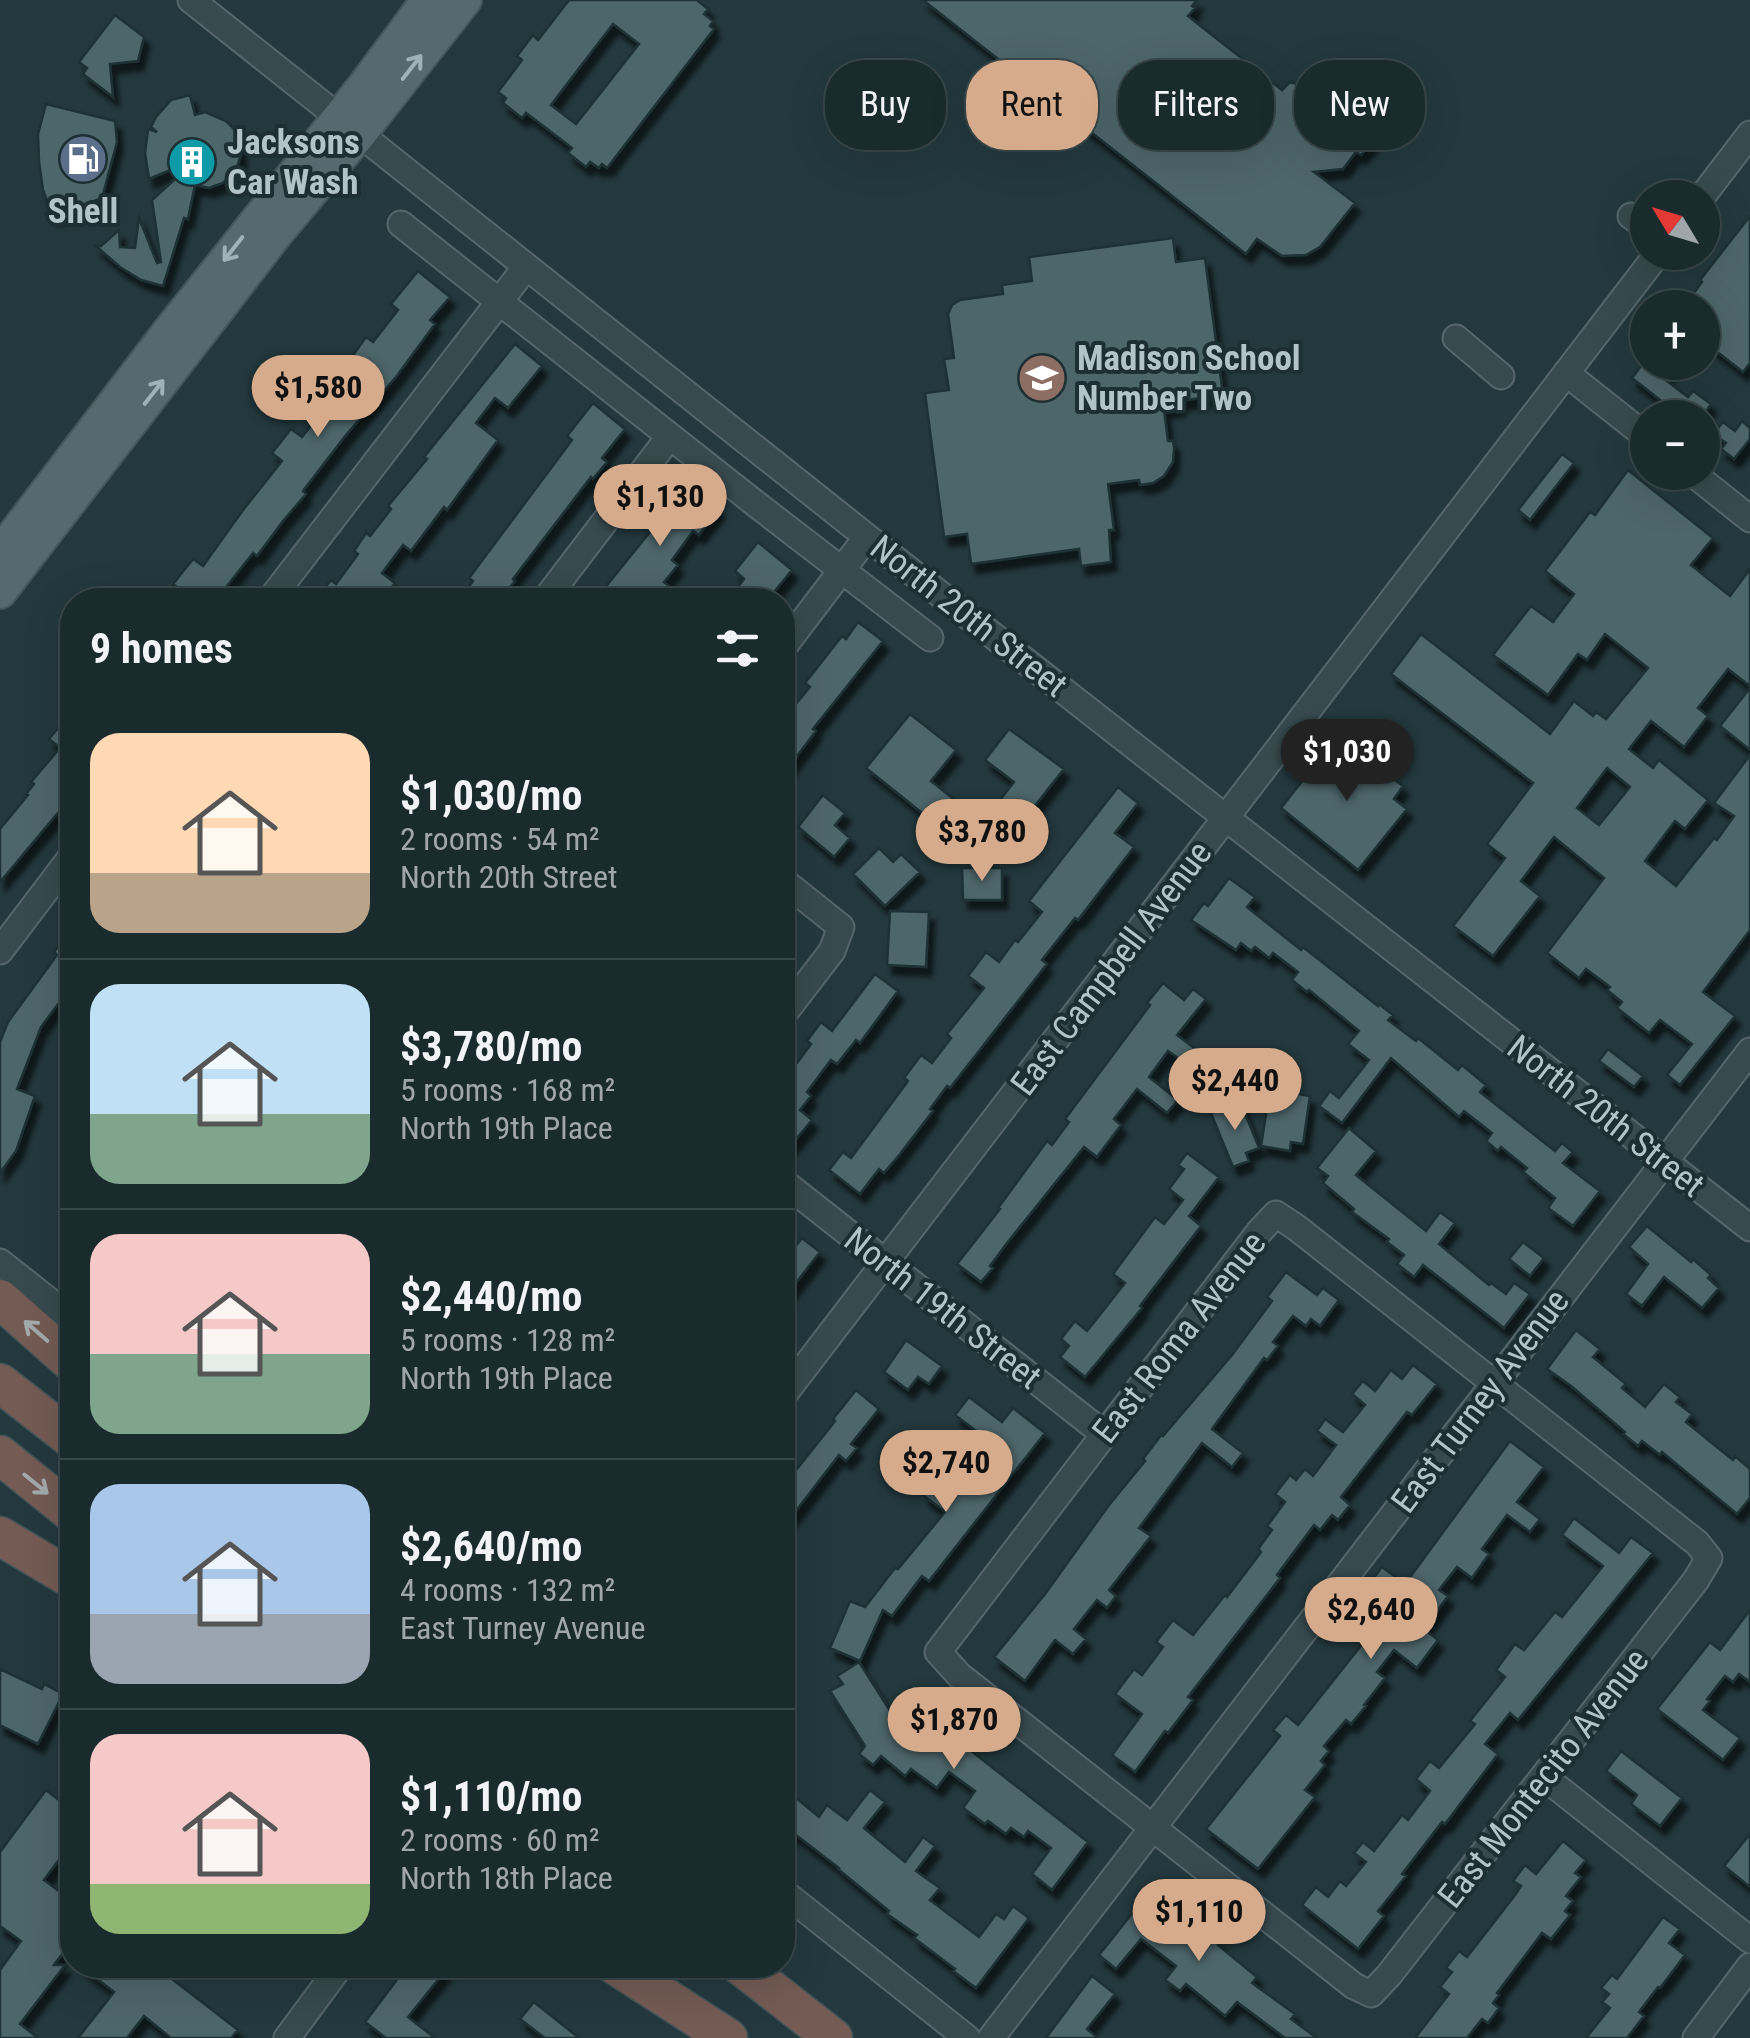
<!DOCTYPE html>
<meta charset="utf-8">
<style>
body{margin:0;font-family:"Roboto Condensed",sans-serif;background:#233336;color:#f1f3f6;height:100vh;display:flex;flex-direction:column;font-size:38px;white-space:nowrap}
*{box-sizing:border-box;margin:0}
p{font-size:32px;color:#9fa7aa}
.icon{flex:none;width:55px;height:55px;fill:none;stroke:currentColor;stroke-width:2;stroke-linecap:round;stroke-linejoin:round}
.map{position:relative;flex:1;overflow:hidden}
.side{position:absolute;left:60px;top:588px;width:735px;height:1390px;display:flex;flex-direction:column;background:#1a2b2e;border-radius:40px;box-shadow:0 10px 40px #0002,0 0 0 2px #38474a}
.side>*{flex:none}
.top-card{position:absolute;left:825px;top:60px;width:775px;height:90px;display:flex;gap:20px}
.needle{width:65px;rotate:308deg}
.tools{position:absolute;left:1630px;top:180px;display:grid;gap:20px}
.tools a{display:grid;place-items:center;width:90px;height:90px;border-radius:50%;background:#1a2b2e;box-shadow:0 10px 40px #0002,0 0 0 2px #38474a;font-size:50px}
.price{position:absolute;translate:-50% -85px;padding:0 22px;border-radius:35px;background:#d6ab8b;color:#111;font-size:32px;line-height:65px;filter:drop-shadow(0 2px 5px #0008)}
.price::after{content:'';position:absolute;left:50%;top:60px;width:30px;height:22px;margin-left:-15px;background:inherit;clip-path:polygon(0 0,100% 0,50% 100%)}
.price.selected{background:#222;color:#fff}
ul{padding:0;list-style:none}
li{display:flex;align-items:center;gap:30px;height:250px;padding:0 30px}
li+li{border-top:2px solid #38474a}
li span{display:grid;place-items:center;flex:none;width:280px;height:200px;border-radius:30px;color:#555}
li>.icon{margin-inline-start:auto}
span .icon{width:120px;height:120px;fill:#fffc;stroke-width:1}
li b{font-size:42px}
h2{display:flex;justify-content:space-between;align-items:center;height:120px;padding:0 30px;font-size:42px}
.pill{padding:0 35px;border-radius:40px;background:#1a2b2e;box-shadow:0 10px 40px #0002,0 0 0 2px #38474a;font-size:35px;line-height:90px}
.pill.selected{background:#d6ab8b;color:#111}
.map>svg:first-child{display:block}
.building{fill:#4e666b;stroke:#1e3135;stroke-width:2.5;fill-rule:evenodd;filter:url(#shadow)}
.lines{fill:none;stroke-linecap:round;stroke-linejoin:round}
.minor-casing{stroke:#55676c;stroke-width:29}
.major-casing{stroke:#43565a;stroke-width:36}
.highway-casing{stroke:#425459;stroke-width:41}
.minor{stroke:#374a4e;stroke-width:25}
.major{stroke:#55696e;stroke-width:32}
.highway{stroke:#745b54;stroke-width:38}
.oneway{stroke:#a0b2b7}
.oneway2{stroke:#a3aaac}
.labels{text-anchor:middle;stroke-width:8;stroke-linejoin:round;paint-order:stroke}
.poi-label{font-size:35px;font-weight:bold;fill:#b3c4c9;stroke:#1c2f33;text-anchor:start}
.street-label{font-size:35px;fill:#b3c4c9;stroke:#1c2f33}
</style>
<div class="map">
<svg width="1750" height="2038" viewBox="0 0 1750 2038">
<defs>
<filter id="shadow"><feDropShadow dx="5.5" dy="9" stdDeviation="2.5" flood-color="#0009"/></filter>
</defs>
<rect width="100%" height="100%" fill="#23393e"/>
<path class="building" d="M569 0H697L708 9 704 14 713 21 710 26 714 29 607 168 602 164 599 168 590 162 586 167 568 153 572 148 542 125 526 113 522 118 503 103 506 98 498 92 522 60 517 56 533 35 538 40ZM613 24 639 44 576 124 551 105Z
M923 0H1197L1192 6 1195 8 1188 16 1282 90 1290 82 1292 83 1293 82 1322 104 1351 100 1366 112 1377 98 1381 131 1361 155 1356 152 1343 169 1314 172 1355 203 1320 247 1306 255 1282 256 1257 239 1246 254Z
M115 15 144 37 138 61 110 64 113 97 83 74 87 68 79 62Z
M190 95 195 115 205 112 226 121 234 129 239 139 241 155 236 170 223 183 209 188 195 185 188 219 184 218 163 286 141 280 120 267 96 246H101L119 230 120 247 135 248 139 218 157 263 161 262 152 200 197 159 149 179 145 153 148 129 157 132 151 127 156 117 171 100Z
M46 104 115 121 117 142 102 198 53 217 43 190 39 162 38 134Z
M1750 216V363L1743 372 1702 340V308H1683L1702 282 1700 280Z
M1173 238 1176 262 1205 258 1223 395 1179 401 1180 407 1164 409 1168 441H1173L1174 448 1173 462 1164 476 1153 483 1140 485 1139 480 1108 484 1114 530H1109L1111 562 1081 566 1079 549 971 564 967 534 944 537 925 393 949 390 944 359 954 358 948 314 952 305 960 300 1003 294 1002 285 1032 281 1029 257Z
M418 271 450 297 430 320 435 324 396 377 346 435 303 491 306 494 283 521 257 556 253 553 216 600H176L182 591 173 584 193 559 203 566 243 510 282 461 272 453 291 429 302 437 320 414 310 405 330 382 339 389 359 364 351 358 366 337 373 342 398 310 391 304Z
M515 344 542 366 508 408 495 398 476 423 498 440 447 510 444 507 411 551 403 545 382 573 395 583 382 600H315L331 580 336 584 358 554 354 551 366 533 370 536 391 509 388 506 427 459 424 457Z
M1644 362H1676L1663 378 1688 397 1693 391 1711 404 1701 418H1683L1632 378Z
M593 403 625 429 602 458 607 462 593 479 591 477 513 579 515 581 500 600H459L473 581 469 578 572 440 567 436Z
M1742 421 1750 428V439L1734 459 1721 449 1726 443 1713 434 1723 422 1735 431Z
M1562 454 1574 463 1530 520 1518 510Z
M1628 470 1713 538 1691 565 1730 596 1750 569V686L1728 669 1698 708 1708 716 1684 747 1651 721 1629 749 1653 768 1659 760 1708 800 1685 829 1675 821 1645 861 1676 886 1714 838 1717 840 1734 816 1714 803 1750 755V930L1703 992 1735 1016 1680 1085 1667 1075 1692 1044 1660 1020 1649 1033 1617 1008 1622 1002 1607 990 1610 987 1586 969 1579 978 1547 953 1604 878 1554 837 1521 881 1540 896 1493 956 1453 926 1505 858 1487 844 1533 783 1391 674 1421 634 1550 734 1574 701 1593 716 1596 712 1606 719 1648 668 1605 634 1587 660 1578 654 1548 695 1493 655 1531 606 1553 622 1574 594 1545 571 1590 512 1595 515ZM1607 768 1630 787 1599 825 1577 808Z
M687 484 719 509 699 535 693 531 672 560 678 565 664 582 670 587 659 600H595L654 527 650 524 665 505 669 508Z
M758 542 792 570 774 592 783 600H728L744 579 735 571Z
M858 622 883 641 813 729 816 731 782 776V706L789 712 810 687 805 683 842 636 846 639Z
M1750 688V750L1720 726Z
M910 714 956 750 931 781 966 809 947 833 866 768Z
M63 722 72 730V796L0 882V829L28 795 26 794 34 784 31 782 60 748 49 739Z
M1009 729 1064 769 999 851 975 832 1014 782 985 760Z
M1336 738 1374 768 1375 765 1403 786 1394 799 1407 809 1358 870 1281 808Z
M1118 787 1138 803 1115 833 1134 847 1078 920 1075 918 1042 960 1047 964 950 1088 947 1086 930 1109 933 1111 900 1154 884 1173 879 1169 860 1194 829 1170 843 1152 851 1158 908 1081 904 1078 921 1055 932 1063 951 1038 947 1034 984 988 968 976 986 952 999 962 1015 940 1018 942 1042 912 1029 901Z
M823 795 845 813 835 825 850 838 834 857 798 827Z
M879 848 893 862 901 854 920 872 885 906 853 874Z
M962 868H1002V900H963Z
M1229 878 1255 897 1247 907 1301 950 1303 947 1378 1006 1379 1004 1393 1015 1388 1020 1416 1041 1418 1038 1458 1070 1462 1065 1486 1085 1480 1092 1555 1151 1562 1143 1573 1152 1563 1163 1600 1191 1573 1226 1548 1208 1555 1198 1523 1172 1527 1168 1501 1147 1498 1151 1486 1141 1492 1133 1464 1111 1459 1117 1391 1058 1342 1123 1319 1106 1330 1091 1339 1098 1369 1060 1348 1044 1359 1031 1309 990 1307 992 1292 980 1298 972 1273 953 1269 958 1255 947 1251 951 1241 943 1236 950 1191 920 1204 903 1208 906Z
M890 911 929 912 926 967 887 965Z
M72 927V1003L64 996 41 1027 17 1089 35 1096 16 1151 0 1173V1042L8 1022 57 955 54 952Z
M875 974 898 991 860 1043 856 1040 837 1064 831 1060 807 1092 811 1096 800 1110 812 1120 782 1156V1083L811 1044 807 1041 821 1022 832 1031Z
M1163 983 1184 1000 1193 989 1206 999 1177 1035 1205 1056 1195 1070 1168 1051 1149 1077 1178 1100 1167 1113 1137 1089 1114 1119 1121 1125 1097 1157 1084 1147 1007 1243 990 1266 993 1268 981 1282 957 1264 1000 1209 998 1208 1047 1141 1052 1145 1069 1122 1065 1119 1150 1005 1147 1003Z
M1608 1049 1643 1076 1634 1087 1599 1061Z
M1270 1089 1310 1096 1303 1144 1291 1142 1290 1151 1261 1146Z
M1240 1101 1259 1148 1246 1153 1249 1161 1233 1167 1211 1113Z
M1349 1128 1376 1151 1356 1175 1426 1231 1440 1212 1455 1223 1439 1244 1489 1285 1491 1283 1506 1294 1514 1283 1530 1294 1504 1328 1423 1265 1414 1277 1397 1264 1404 1255 1387 1242 1389 1239 1352 1212 1354 1209 1323 1183 1328 1176 1317 1168Z
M1187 1153 1219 1177 1189 1216 1201 1226 1140 1306 1142 1308 1085 1377 1060 1357 1069 1346 1061 1339 1075 1321 1087 1331 1125 1283 1113 1274 1155 1217 1164 1224 1183 1200 1169 1189 1184 1169 1178 1165Z
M1647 1226 1691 1262 1693 1259 1711 1275 1708 1278 1719 1288 1702 1308 1664 1277 1642 1306 1626 1294 1648 1264 1629 1247Z
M782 1238 794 1248 802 1238 820 1252 782 1301Z
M1523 1242 1544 1258 1530 1276 1509 1259Z
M1286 1272 1317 1295 1323 1288 1339 1300 1320 1326 1311 1319 1306 1326 1293 1316 1273 1342 1278 1346 1267 1360 1264 1358 1212 1429 1243 1453 1232 1467 1202 1443 1139 1528 1151 1536 1109 1590 1116 1596 1107 1608 1097 1600 1074 1629 1086 1639 1073 1654 1055 1640 1025 1681 994 1657 1045 1594 1109 1505 1145 1461 1143 1459 1162 1434 1163 1436 1232 1355 1272 1301 1267 1297Z
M1576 1330 1600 1349 1593 1357 1626 1384 1622 1388 1645 1407 1664 1384 1680 1397 1676 1402 1692 1414 1686 1422 1733 1460 1735 1456 1750 1469V1498L1737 1514 1662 1452 1660 1455 1642 1441 1638 1446 1623 1434 1625 1432 1571 1386 1547 1369Z
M906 1340 942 1366 929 1384 918 1377 908 1390 884 1372Z
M1413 1365 1437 1384 1412 1415 1407 1412 1341 1497 1350 1505 1338 1520 1332 1515 1320 1530 1314 1525 1277 1575 1280 1578 1188 1697 1193 1700 1168 1733 1165 1731 1135 1772 1112 1755 1142 1714 1115 1694 1134 1669 1142 1675 1163 1647 1156 1642 1173 1620 1193 1635 1225 1595 1227 1597 1261 1552 1258 1549 1272 1530 1267 1526 1285 1502 1275 1494 1290 1475 1296 1480 1305 1469 1313 1476 1336 1445 1317 1431 1325 1419 1343 1432 1365 1405 1352 1394 1363 1381 1375 1391 1391 1370 1402 1379Z
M856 1390 879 1409 851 1444 857 1448 846 1461 839 1455 782 1529V1482L793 1468 796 1470 835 1421 833 1419Z
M969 1397 1002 1422 1013 1408 1045 1433 929 1581 922 1576 892 1616 883 1610 860 1661 830 1648 850 1601 865 1607 895 1568 898 1569 945 1512 923 1495 932 1484 916 1472 927 1458 934 1463 942 1452 964 1469 987 1439 955 1415Z
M1510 1441 1544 1467 1517 1502 1540 1519 1530 1532 1507 1515 1482 1549 1489 1554 1472 1578 1457 1567 1439 1590 1448 1596 1424 1629 1438 1640 1417 1668 1394 1650 1377 1672 1385 1678 1364 1705 1366 1706 1351 1724 1346 1720 1324 1746 1329 1751 1321 1761 1325 1765 1305 1790 1315 1797 1258 1869 1206 1829 1280 1736 1273 1730 1286 1715 1298 1725 1371 1633 1362 1626 1387 1592 1372 1580 1382 1567 1405 1584Z
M1574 1518 1619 1553 1631 1537 1653 1553 1518 1720 1510 1713 1485 1744 1498 1754 1445 1824 1442 1822 1402 1874 1406 1876 1378 1911 1384 1916 1358 1949 1302 1905 1316 1887 1328 1897 1340 1881 1346 1886 1366 1862 1354 1853 1363 1842 1374 1851 1402 1815 1408 1820 1430 1791 1416 1779 1430 1761 1439 1768 1475 1724 1470 1721 1505 1677 1496 1670 1515 1644 1524 1650 1555 1612 1562 1617 1603 1566 1562 1535Z
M1750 1610V1682L1739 1674 1733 1682 1725 1676 1707 1699 1710 1701 1703 1710 1740 1738 1723 1760 1657 1709 1710 1642 1720 1650Z
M859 1662 892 1714 897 1708 935 1740 943 1729 1088 1842 1052 1890 1032 1874 1051 1848 1028 1831 1024 1837 1011 1828 1006 1834 988 1821 985 1824 963 1808 975 1791 949 1772 937 1788 911 1769 905 1776 881 1756 873 1765 859 1754 865 1746 830 1691 843 1684 837 1676Z
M0 1669 42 1689 44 1684 63 1694 38 1744 0 1725Z
M1621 1751 1682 1798 1660 1826 1631 1804 1637 1795 1606 1771Z
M46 1790 72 1810V1842L44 1880 72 1901V1941L54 1965H65L20 2024 38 2038H0V1970L21 1941 0 1926V1852Z
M870 1790 885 1802 864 1828 905 1862 923 1837 935 1846 916 1871 940 1888 930 1900 979 1937 996 1914 1004 1919 1013 1906 1029 1918 976 1988 953 1971 955 1969 914 1938 917 1935 887 1914 889 1911 838 1869 839 1868 792 1832 782 1844V1801L789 1792 819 1817 827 1805 847 1820Z
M1750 1834V1887L1724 1866Z
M1563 1841 1586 1860 1575 1873 1581 1877 1566 1896 1573 1901 1565 1911 1570 1915 1551 1939 1542 1933 1497 1993 1499 1995 1493 2003 1499 2008 1488 2023 1482 2019 1467 2038H1415L1449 1994 1440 1987 1452 1972 1446 1968 1459 1951 1467 1957 1515 1895 1521 1886 1513 1881 1525 1865 1536 1874Z
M1150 1891 1184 1917 1189 1911 1203 1922 1200 1926 1220 1942 1218 1945 1257 1977 1252 1983 1295 2014 1291 2019 1317 2038H1285L1237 2002 1225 2016 1186 1984 1180 1991 1165 1980 1176 1966 1141 1939 1116 1969 1099 1955Z
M1663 1917 1680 1929 1669 1943 1685 1955 1660 1988 1658 1987 1639 2012 1644 2016 1627 2038H1586L1610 2008 1602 2002 1609 1994 1601 1988 1612 1975 1617 1979Z
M79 1965H154L238 2030 231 2038H171L144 2016 127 2038H78L114 1992Z
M408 1965H450L408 2017 435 2038H386L365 2022Z
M1092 1976 1115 1994 1087 2029 1098 2038H1046Z
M534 2002 579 2038H545L520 2019Z"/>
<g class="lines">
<g class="minor-casing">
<path id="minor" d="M191 0 867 537 1750 1228
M1701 198 1750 134
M1631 216 1648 228
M401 224 756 504 930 638
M1456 338 1501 376
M1566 373 1648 438
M1691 472 1750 519
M270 600 526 267
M545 600 670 436
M782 649 867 537
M782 880 841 927 832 951 782 1016
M0 951 72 856
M782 1181 1104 1434
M1276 1214 1297 1228 1697 1543 1709 1558 1696 1580 1389 1975 1371 1994 1354 1986 960 1676 938 1652 1259 1232Z
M0 1262 72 1319
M782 1397 1659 252
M1544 1777 1750 1940
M782 1891 967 2038
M287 2038 341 1965
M991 2038 1750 1051
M1696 2038 1750 1966"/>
</g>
<g class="major-casing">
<path id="major" d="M0 553 167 334 364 86 428 0
M0 592 276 234 359 135 465 0"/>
</g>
<g class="highway-casing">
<path id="highway" d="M0 1299 72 1363
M0 1383 72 1439
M0 1455 72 1513
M0 1536 72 1579
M615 1965 728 2038
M740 1965 833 2038"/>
</g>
<use href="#minor" class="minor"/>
<use href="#major" class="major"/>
<use href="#highway" class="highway"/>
</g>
<defs><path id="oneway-shaft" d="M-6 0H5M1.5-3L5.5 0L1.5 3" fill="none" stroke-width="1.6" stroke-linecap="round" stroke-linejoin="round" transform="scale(2.5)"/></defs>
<g class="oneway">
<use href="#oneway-shaft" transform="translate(412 67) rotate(-52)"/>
<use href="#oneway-shaft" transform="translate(233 249) rotate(128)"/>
<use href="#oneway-shaft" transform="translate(154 392) rotate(-52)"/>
</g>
<g class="oneway2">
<use href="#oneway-shaft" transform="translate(36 1331) rotate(-139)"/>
<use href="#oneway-shaft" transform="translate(36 1484) rotate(39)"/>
</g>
<defs>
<g id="fuel-disc" transform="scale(2.5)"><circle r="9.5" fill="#5c6f8a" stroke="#1c2f33"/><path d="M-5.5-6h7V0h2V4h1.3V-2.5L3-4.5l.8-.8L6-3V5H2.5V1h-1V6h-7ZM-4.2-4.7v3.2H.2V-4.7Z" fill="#fff"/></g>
<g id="building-disc" transform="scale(2.5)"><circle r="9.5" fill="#0f9aa8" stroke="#1c2f33"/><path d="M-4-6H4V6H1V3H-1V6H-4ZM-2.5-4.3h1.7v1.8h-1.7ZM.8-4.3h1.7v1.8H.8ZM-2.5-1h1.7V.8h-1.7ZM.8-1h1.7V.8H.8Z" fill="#fff"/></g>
<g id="school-disc" transform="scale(2.5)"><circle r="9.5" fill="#8d6e63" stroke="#1c2f33"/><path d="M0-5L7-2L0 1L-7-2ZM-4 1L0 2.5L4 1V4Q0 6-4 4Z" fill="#fff"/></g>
</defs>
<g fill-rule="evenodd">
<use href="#fuel-disc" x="83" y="159"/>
<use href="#building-disc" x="192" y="162"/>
<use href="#school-disc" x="1042" y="378"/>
</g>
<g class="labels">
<g class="poi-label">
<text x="227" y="154">Jacksons<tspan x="227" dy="40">Car Wash</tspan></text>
<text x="83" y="223" text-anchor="middle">Shell</text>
<text x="1077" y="370">Madison School<tspan x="1077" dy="40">Number Two</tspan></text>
</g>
<g class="street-label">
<text transform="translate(969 616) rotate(38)" y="12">North 20th Street</text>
<text transform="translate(1111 968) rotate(-53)" y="12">East Campbell Avenue</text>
<text transform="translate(1606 1116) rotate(38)" y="12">North 20th Street</text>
<text transform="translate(943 1308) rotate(38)" y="12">North 19th Street</text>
<text transform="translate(1179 1337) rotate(-52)" y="12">East Roma Avenue</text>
<text transform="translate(1480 1401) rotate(-53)" y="12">East Turney Avenue</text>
<text transform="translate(1543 1778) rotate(-52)" y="12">East Montecito Avenue</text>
</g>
</g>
</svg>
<div class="tools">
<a><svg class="needle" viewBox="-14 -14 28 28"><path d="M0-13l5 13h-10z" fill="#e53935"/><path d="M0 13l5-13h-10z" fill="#9fa7aa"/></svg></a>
<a>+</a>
<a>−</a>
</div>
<b class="price" style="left:318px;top:440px">$1,580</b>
<b class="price" style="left:660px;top:549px">$1,130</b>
<b class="price selected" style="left:1347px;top:804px">$1,030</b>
<b class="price" style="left:982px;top:884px">$3,780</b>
<b class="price" style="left:1235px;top:1133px">$2,440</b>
<b class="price" style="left:946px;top:1515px">$2,740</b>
<b class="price" style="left:1371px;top:1662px">$2,640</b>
<b class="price" style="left:954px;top:1772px">$1,870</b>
<b class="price" style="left:1199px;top:1964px">$1,110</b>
<div class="top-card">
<a class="pill">Buy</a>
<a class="pill selected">Rent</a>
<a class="pill">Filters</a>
<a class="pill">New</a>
</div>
<section class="side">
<h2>9 homes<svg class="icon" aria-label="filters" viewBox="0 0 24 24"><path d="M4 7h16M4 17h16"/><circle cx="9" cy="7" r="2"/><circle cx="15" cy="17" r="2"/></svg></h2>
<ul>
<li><span style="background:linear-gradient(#ffd9b3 70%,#b9a48a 0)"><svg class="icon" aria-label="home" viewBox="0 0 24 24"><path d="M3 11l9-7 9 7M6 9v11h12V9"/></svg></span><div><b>$1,030/mo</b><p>2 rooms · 54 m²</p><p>North 20th Street</p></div></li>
<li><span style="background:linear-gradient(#bfe0f5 65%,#7fa58c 0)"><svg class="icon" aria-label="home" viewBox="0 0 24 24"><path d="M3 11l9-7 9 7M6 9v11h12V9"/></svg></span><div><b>$3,780/mo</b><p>5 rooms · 168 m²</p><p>North 19th Place</p></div></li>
<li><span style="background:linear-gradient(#f6c9c9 60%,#7fa58c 0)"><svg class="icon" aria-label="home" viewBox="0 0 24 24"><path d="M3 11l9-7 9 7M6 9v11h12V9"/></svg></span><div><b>$2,440/mo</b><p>5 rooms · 128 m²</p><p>North 19th Place</p></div></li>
<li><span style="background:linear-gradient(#a9c7e8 65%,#9aa5b1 0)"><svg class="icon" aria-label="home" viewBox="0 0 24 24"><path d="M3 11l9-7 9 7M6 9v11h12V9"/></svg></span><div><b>$2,640/mo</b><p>4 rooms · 132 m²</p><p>East Turney Avenue</p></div></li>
<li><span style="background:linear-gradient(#f6c9c9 75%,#8fb573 0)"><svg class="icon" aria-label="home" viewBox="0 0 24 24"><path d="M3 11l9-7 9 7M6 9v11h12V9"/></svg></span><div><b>$1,110/mo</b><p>2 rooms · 60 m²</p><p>North 18th Place</p></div></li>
</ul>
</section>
</div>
